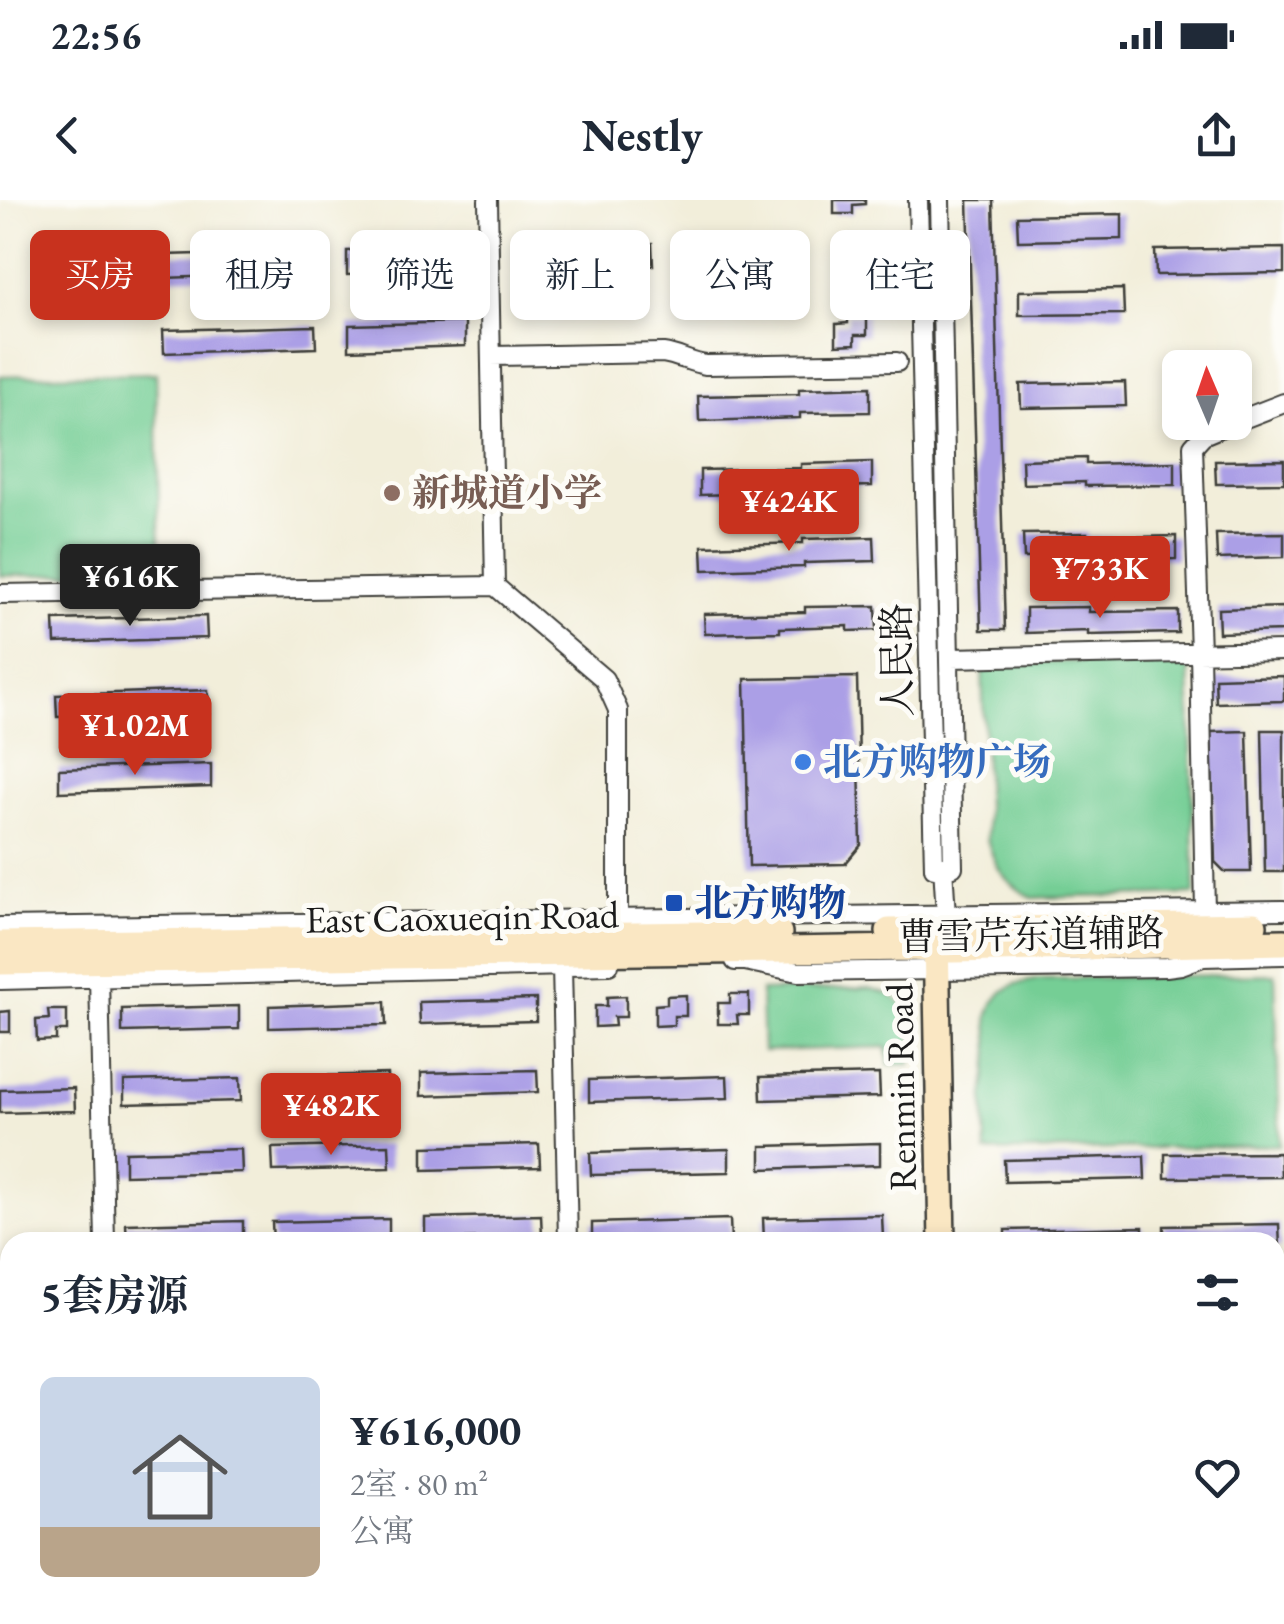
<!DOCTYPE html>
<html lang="zh">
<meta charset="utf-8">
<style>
body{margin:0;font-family:"EB Garamond","Noto Serif SC",serif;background:#f6f6f7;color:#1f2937;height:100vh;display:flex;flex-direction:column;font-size:38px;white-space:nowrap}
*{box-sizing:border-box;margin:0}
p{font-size:32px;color:#747a83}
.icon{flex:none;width:55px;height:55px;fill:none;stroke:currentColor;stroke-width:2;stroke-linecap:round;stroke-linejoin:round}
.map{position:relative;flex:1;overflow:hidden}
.side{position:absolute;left:0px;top:1032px;width:1285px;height:392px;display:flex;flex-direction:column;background:#fff;border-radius:30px 30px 0 0;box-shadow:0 5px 15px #0003}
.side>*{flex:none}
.hud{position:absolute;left:30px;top:30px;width:1225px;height:90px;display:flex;gap:20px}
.needle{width:65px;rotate:358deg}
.buttons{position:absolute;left:1162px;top:150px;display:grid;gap:20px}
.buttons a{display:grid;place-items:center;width:90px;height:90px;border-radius:15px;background:#fff;box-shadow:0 5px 15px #0003;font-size:50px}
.price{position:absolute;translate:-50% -85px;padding:0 22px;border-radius:10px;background:#c8321e;color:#fff;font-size:32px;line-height:65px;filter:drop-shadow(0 2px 5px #0008)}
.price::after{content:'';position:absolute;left:50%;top:60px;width:30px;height:22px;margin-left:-15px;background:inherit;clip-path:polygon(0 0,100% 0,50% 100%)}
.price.selected{background:#222;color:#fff}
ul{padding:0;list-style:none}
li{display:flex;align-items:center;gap:30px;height:250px;padding:0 40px}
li+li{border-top:2px solid #e0e1e3}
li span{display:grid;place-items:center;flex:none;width:280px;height:200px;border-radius:15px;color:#555}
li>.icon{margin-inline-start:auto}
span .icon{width:120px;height:120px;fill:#fffc;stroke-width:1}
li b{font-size:42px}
h2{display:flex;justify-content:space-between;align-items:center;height:120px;padding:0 40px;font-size:42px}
.pill{padding:0 35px;border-radius:15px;background:#fff;box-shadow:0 5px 15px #0003;font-size:35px;line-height:90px}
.pill.selected{background:#c8321e;color:#fff}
.status{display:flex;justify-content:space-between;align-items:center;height:70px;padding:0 50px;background:#fff;direction:ltr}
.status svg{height:28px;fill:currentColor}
header{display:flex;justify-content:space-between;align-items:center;height:130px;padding:0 40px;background:#fff;font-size:45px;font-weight:700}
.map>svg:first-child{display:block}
.green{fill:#74ce95;stroke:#487558;stroke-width:2.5}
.building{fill:#ab9fe6}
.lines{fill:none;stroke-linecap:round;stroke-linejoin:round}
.street-casing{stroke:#3c3c38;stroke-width:22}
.secondary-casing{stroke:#3c3c38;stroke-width:30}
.street{stroke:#fff;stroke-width:18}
.secondary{stroke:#fae7c3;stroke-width:25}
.education-dot{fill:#8d6e63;stroke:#fdfcf7;stroke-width:4}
.shop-dot{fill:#3f7fe0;stroke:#fdfcf7;stroke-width:4}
.transit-dot{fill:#1a4fb4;stroke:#fdfcf7;stroke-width:4}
.labels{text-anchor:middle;stroke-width:10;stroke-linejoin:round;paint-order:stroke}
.education-label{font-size:38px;font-weight:bold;fill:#785e54;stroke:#fdfcf7;text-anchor:start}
.street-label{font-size:38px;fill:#1c1c1c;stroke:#fdfcf7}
.shop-label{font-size:38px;font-weight:bold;fill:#366cbe;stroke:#fdfcf7;text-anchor:start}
.transit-label{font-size:38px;font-weight:bold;fill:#164399;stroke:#fdfcf7;text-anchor:start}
</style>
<div class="status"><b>22:56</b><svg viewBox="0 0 49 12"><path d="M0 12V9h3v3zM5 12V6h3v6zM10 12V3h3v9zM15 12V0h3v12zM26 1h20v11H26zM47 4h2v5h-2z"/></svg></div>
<header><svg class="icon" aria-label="back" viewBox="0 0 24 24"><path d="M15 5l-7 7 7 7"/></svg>Nestly<svg class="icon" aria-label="share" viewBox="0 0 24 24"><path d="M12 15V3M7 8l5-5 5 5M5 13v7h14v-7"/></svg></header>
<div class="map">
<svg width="1284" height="1424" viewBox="0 0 1284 1424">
<rect width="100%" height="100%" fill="#fdfcf7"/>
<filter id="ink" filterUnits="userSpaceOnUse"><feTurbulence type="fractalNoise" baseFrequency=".01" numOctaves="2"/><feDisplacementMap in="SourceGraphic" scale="20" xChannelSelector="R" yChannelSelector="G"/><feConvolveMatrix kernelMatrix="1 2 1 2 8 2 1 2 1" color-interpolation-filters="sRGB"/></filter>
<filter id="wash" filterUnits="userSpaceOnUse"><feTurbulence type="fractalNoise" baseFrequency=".0048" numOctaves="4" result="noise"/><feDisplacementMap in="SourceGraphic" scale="40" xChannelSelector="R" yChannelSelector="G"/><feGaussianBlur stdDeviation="2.25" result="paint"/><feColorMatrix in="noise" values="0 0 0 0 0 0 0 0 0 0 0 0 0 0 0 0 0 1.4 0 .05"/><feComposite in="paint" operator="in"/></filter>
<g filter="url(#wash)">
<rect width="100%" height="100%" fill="#f2eeda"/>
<path class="green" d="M156 173 160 372 0 376V176Z
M1178 459 1189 467 1195 694 1032 698C1004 681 996 671 987 639L982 464Z
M1275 774 1280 945 986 952 984 896 990 855 988 817 993 803 1002 792 1016 784 1039 779Z
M869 788C876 790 886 792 892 796 915 809 910 842 910 864L889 865 887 847 763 851 761 791Z"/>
<g id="blocks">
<path class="building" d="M834 0H865V4L853 5V14H834Z
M968 0H993L1005 430H981Z
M1122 14V39L1018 41 1017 16Z
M652 43 653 65 515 69 514 47Z
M463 47V71L347 75V51Z
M1284 48V73L1156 75 1155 50Z
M795 49 796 73 691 76V52Z
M846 49H865L866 69 854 70V79H835L834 58H847Z
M315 51V73L163 78V55Z
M1123 89 1124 114 1019 115V91Z
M867 114V135H855V144L836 145V124L848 123V115Z
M465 122V146L349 150V125Z
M315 126 316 148 164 153 163 130Z
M1125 182 1126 206 1021 208 1020 184Z
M870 187V212L800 213V218L699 221 698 196 799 194V189Z
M1086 258V264L1175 262V285L1085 286V282L1023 284 1022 260Z
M1284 260V283L1216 284 1215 261Z
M872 262V286L802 288V292L700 295V270L801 268V264Z
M1087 333V338L1176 336V359L1086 360V357L1024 358 1023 334Z
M1284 333V357L1217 359 1216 334Z
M874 337 875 361 804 363V367L703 370 702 346 803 343V339Z
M876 406 877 430 848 431V426L780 428V432L705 434 704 414 805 412V407Z
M1089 407V412L1178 411V433L1088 435V431L1026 433V408Z
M1284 407V431L1219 433 1218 409Z
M206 416 207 438 55 443 54 420Z
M1284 476V501L1216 503 1215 478Z
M857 477 861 645 845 664 749 666 745 479Z
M208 490 209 513 57 517 56 495Z
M1262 530H1284V672H1265Z
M1247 531 1251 672H1225L1215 662 1211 532Z
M211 564V587L59 592V569Z
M730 794H749V815H737L738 824H718V803H730Z
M686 795V816H674V825L655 826V805L667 804V796Z
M626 796V817H614L615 826 595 827V806H607V797Z
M536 799V821L420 824 419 802Z
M385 802 386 825 269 828V806Z
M239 806V829L122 832V809Z
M48 810H67V831H56V840L37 841 36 820 49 819Z
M10 811V832H0V812Z
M537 870 538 892 421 896V873Z
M387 874 388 896 271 900V877Z
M879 874 880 897 761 900 760 877Z
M727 876 728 898 589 902V880Z
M240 878 241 901 124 904V881Z
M74 888 75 911 0 913V890Z
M880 943V965L761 969V946Z
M539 944 540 967 423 970V947Z
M389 945 390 968 273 971 272 948Z
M241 949 242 972 125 975V952Z
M729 949V972L591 975 590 953Z
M1280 953 1281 977 1165 978V954Z
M1144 956 1145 979 1005 982 1004 960Z
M541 1015 542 1037 425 1040V1018Z
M882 1015 883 1038 764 1041 763 1018Z
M389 1019V1042H273L272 1022Z
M730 1019 731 1042H592V1023Z
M243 1021V1042H127L126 1024Z
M1279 1024 1280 1048H1275V1042H1164V1026Z
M1143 1027V1042H1005V1030Z
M1275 1094H1282L1283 1117 1275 1118Z
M1275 1165H1284V1189H1275Z
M1275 1236H1284V1259H1275Z"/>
</g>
</g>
<g filter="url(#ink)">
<use href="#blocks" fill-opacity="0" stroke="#3c3c38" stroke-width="2.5"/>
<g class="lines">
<g class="street-casing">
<path id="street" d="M488 0 495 386
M918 0 934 668 943 666 953 667 940 0
M491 156 663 153C678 155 691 163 706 165L897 162
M1235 222 1284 203
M0 394 495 386 604 479 618 510V727
M951 458 1284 451
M943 666 946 715
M1205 712 1200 452 1193 246 1203 235 1234 222
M0 727 1284 710
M735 761H745L798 772 1166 767 1181 765 1203 757 1284 755
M562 766 568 1042
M99 776 105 1042
M0 780 609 765
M1275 1276 1284 1275
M0 1398H10
M191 1415V1424
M543 1415V1424
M1227 1415V1424"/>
</g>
<g class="secondary-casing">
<path id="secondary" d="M889 731 1254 725
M936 736 942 1042
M0 744 779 733
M0 762 909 748 953 750 1284 742
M950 1415V1424"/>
</g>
<use href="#street" class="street"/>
<use href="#secondary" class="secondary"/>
</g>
</g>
<circle class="education-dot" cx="392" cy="293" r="10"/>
<circle class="shop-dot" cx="803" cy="562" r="10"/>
<rect class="transit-dot" x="664" y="693" width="20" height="20" rx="5"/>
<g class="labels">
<g class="education-label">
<text x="412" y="306">新城道小学</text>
</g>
<g class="street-label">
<text transform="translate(897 460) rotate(-91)" y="13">人民路</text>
<text transform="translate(462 717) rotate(-1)" y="13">East Caoxueqin Road</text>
<text transform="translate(1031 735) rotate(-1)" y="13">曹雪芹东道辅路</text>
<text transform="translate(901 887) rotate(-91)" y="13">Renmin Road</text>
</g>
<g class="shop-label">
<text x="823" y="575">北方购物广场</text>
</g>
<g class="transit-label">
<text x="694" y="716">北方购物</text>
</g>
</g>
</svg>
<div class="buttons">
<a><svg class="needle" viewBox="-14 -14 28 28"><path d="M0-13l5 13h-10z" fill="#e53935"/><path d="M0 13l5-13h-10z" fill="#747a83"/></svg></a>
</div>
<b class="price" style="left:789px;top:354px">¥424K</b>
<b class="price" style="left:1100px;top:421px">¥733K</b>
<b class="price selected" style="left:130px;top:429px">¥616K</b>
<b class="price" style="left:135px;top:578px">¥1.02M</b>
<b class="price" style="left:331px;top:958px">¥482K</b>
<div class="hud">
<a class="pill selected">买房</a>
<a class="pill">租房</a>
<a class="pill">筛选</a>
<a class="pill">新上</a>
<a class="pill">公寓</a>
<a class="pill">住宅</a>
</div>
<section class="side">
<h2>5套房源<svg class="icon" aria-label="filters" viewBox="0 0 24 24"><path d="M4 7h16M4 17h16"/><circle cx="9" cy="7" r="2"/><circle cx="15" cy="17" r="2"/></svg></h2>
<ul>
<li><span style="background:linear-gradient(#c9d6e8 75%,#b9a48a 0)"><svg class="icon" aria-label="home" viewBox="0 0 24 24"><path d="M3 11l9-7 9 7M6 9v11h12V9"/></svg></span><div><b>¥616,000</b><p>2室 · 80 m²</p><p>公寓</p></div><svg class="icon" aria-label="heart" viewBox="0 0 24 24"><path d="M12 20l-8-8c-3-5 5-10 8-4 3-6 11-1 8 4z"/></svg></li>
</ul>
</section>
</div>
